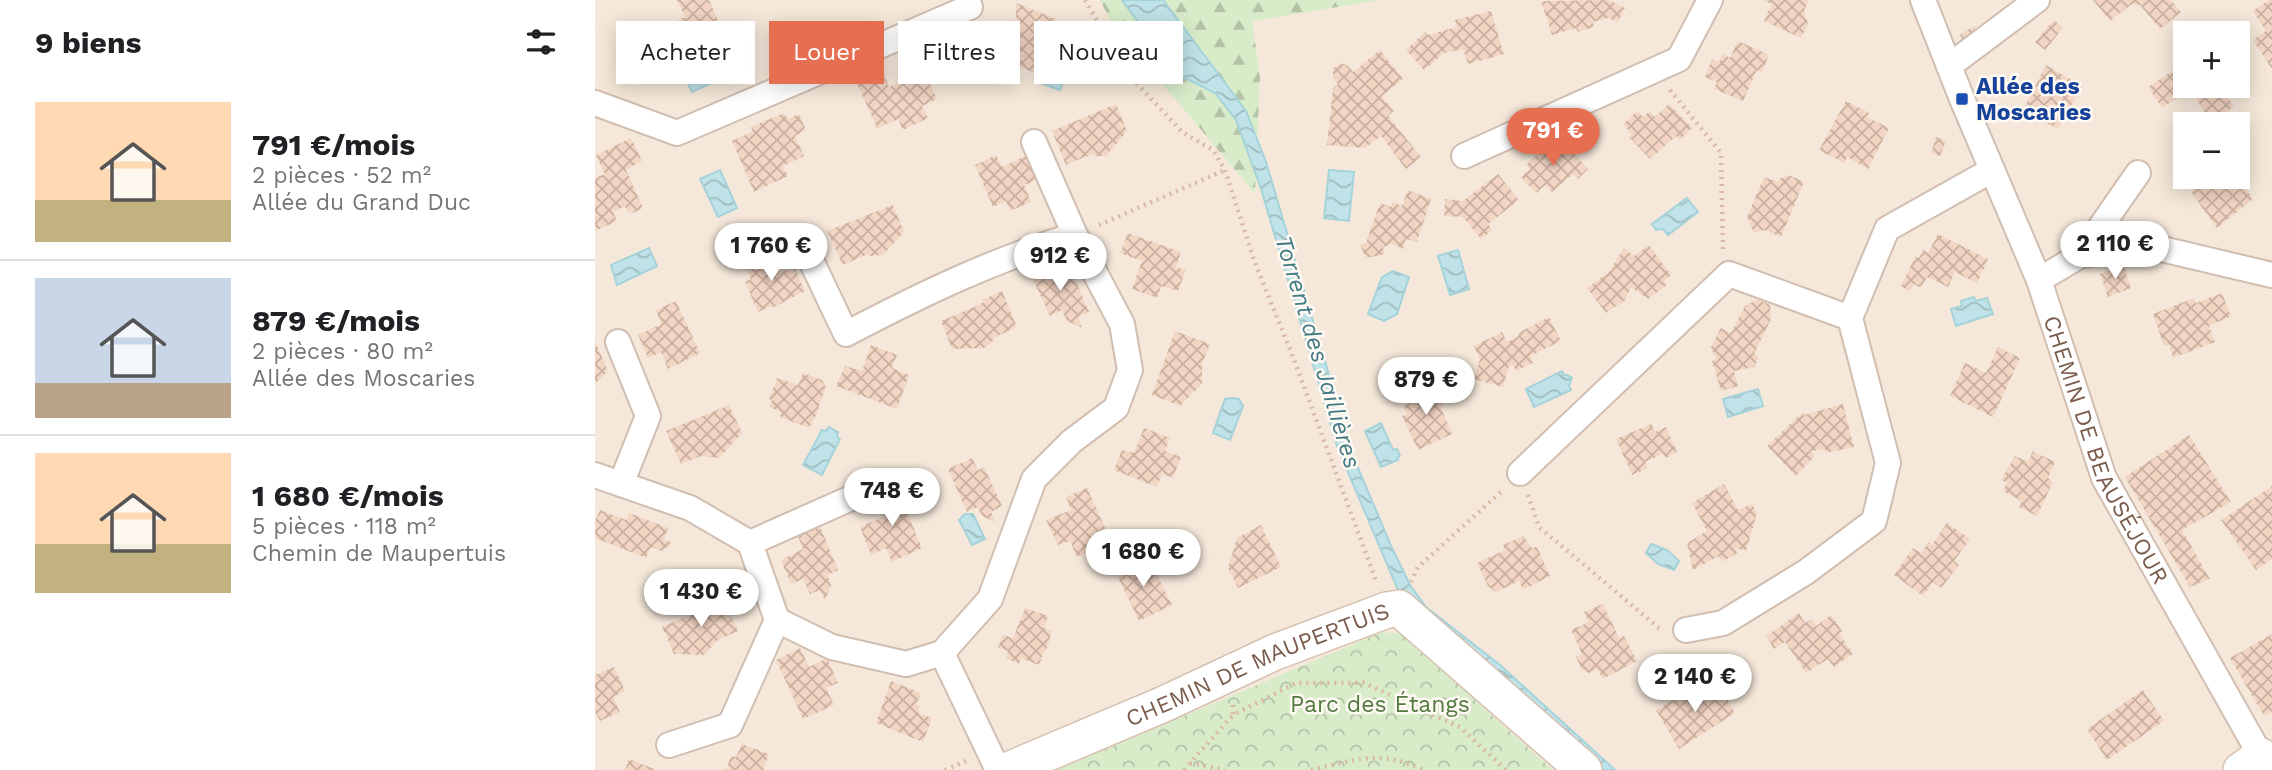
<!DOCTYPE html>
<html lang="fr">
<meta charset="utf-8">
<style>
body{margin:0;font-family:"Work Sans",sans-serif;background:#f6f6f6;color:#202124;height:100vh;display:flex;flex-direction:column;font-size:26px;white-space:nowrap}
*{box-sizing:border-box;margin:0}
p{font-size:23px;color:#757577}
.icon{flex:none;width:38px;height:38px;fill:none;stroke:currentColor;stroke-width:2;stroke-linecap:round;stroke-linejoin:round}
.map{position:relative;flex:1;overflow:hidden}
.details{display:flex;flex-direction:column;background:#fff;width:595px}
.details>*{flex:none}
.guide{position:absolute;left:21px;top:21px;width:665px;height:63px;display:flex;gap:14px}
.controls{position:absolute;left:1578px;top:21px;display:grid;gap:14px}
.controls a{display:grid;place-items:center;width:77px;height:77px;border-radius:0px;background:#fff;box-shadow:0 4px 18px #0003;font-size:35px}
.price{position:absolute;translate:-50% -60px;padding:0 16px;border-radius:24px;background:#fff;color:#222;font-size:23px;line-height:46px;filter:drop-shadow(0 2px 4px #0008)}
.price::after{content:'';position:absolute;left:50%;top:42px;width:21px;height:16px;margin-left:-10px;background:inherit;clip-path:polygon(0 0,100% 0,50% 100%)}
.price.selected{background:#e76f51;color:#fff}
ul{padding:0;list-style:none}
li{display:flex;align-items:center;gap:21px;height:175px;padding:0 35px}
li+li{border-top:2px solid #e0e0e0}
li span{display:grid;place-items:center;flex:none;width:196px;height:140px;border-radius:0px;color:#555}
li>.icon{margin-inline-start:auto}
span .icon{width:84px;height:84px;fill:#fffc;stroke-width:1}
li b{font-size:30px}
h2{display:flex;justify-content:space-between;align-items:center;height:84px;padding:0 35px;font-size:30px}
.tag{padding:0 24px;border-radius:0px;background:#fff;box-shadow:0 4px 18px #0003;font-size:24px;line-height:63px}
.tag.selected{background:#e76f51;color:#fff}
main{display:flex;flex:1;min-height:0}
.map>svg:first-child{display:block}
.residential{fill:#f5e8da;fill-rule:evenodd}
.forest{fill:url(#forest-firs)}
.park{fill:url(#park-crowns)}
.water{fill:url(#water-waves);stroke:#a5d3da;stroke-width:2}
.building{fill:url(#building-cross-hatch)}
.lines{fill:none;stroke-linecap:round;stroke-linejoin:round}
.street-casing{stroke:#d1beb0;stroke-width:28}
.secondary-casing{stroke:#d6c0b0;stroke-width:38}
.path{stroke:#d9b8a5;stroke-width:4.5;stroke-dasharray:2 5;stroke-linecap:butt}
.street{stroke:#fff;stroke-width:24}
.secondary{stroke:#fff;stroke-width:35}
.transit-dot{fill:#1a4fb4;stroke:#fffaf3;stroke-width:2.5}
.labels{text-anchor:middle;stroke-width:5;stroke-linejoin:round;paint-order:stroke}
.transit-label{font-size:23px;font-weight:bold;fill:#164399;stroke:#fffaf3;text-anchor:start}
.street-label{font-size:23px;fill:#7a5c4d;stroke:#fffaf3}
.park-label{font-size:23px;fill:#537a41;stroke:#fffaf3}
.water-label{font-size:24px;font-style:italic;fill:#437c86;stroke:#fffaf3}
</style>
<main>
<section class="details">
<h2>9 biens<svg class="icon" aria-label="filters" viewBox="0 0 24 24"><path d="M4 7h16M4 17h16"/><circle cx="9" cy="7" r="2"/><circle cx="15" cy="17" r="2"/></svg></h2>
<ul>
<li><span style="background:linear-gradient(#ffd9b3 70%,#c2b280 0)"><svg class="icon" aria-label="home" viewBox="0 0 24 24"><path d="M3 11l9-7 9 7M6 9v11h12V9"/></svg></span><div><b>791 €/mois</b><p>2 pièces · 52 m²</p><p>Allée du Grand Duc</p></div></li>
<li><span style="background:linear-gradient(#c9d6e8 75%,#b9a48a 0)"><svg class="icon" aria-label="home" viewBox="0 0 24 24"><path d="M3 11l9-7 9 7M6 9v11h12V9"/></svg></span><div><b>879 €/mois</b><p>2 pièces · 80 m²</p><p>Allée des Moscaries</p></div></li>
<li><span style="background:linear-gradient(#ffd9b3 65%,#c2b280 0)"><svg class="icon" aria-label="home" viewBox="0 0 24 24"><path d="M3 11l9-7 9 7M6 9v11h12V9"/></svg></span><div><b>1 680 €/mois</b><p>5 pièces · 118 m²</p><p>Chemin de Maupertuis</p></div></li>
</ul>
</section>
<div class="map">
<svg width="1677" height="770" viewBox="0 0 1677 770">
<defs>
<pattern id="forest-firs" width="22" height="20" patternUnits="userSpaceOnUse" patternTransform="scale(1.75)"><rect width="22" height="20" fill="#d8ecc9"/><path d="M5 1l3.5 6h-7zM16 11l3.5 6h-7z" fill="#b4c2a5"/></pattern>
<pattern id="park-crowns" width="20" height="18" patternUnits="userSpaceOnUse" patternTransform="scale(1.75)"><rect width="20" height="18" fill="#d8ecc9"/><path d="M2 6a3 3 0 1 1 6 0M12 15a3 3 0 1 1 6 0" fill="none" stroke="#b4c2a5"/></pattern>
<pattern id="water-waves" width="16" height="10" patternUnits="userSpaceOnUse" patternTransform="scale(1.75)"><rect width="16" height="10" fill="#bfe3e8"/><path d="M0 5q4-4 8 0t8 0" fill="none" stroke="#a0bbbe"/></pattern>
<pattern id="building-cross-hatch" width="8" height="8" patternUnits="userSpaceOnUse" patternTransform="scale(1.75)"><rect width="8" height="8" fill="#f3d5c3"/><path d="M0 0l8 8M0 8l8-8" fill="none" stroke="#cab0a1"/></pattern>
</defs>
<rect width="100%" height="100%" fill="#fdf6ec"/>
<path class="residential" d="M0 0H1677V770H0ZM1591 33H1643V86H1591ZM1591 124H1643V177H1591Z"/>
<path class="forest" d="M505 0H785L657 21 665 76 660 194 518 25Z"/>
<path class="park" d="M787 632 806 634 958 770H462Z"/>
<path class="water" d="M527 0H568L651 111 671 162 758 456 796 546 815 585 831 607 905 665 1020 770H1007L937 707 808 602 742 446 666 189 641 120 620 93 592 79 575 66Z
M463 46 480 53 465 90 448 84Z
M123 62 126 68H134L136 74 97 92 90 77Z
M125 170 142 208 123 217 105 179Z
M734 170 759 172 754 221 729 218Z
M1092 198 1103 212 1073 235 1068 229 1061 230 1057 224Z
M54 248 62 266 22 285 16 265Z
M863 250 874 289 855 295 843 256Z
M798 271 814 277 802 314 789 321 773 314 787 277Z
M1379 297 1381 301 1392 298 1398 314 1361 326 1356 309 1367 306 1366 301Z
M967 371 969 375H972L977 378 974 386 976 390 939 407 931 389Z
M1163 389 1168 406 1133 417 1128 399Z
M638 398 644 399 648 406 635 440 618 433 630 399Z
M786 423 798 450 802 449 805 456 802 458 803 460 786 467 770 431Z
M234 427 243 432 242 437 245 439 227 475 208 465 227 430 231 431Z
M370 514H378L390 539 377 545 364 520Z
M1056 544 1072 550 1084 561 1079 570 1063 564 1051 553Z"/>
<path class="building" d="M82 0H114L130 36 109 46 114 56 90 67 83 53 69 61 56 33 90 17Z
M1014 0 1030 8 1023 22 1013 18 998 22 999 27 983 32 981 28 957 35 946 1Z
M1168 0H1214L1209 10 1213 24 1206 38 1169 21 1177 4Z
M1498 0H1576L1586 12 1565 29 1545 5 1537 4 1515 21Z
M1674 0H1677V69L1658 40 1671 31 1658 11Z
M421 3 461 19 440 73 425 67 416 71 412 66 402 70 385 34 412 21 421 20Z
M896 11 909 54 873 64 868 49 849 53 829 70 811 50 830 32 833 35 862 27 860 20Z
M1459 20 1468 28 1450 50 1440 42Z
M1379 26 1383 33 1369 42 1365 35Z
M1143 41 1174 55 1167 72 1162 70 1148 101 1119 89 1122 82 1110 77 1117 59 1124 62 1128 54 1135 58Z
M785 50 808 79 787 96 799 111 793 116 826 157 811 169 786 136 770 148 732 145 738 88 743 84 738 78V69L746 63 753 66 758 72Z
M1591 62V86H1625L1639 107 1616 121 1597 93 1591 92 1567 108 1553 87Z
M1451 65 1487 86 1463 129 1428 110Z
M287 69 294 87 329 71 342 99 327 106 333 118 308 130 303 119 282 128 261 81Z
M1251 101 1274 113 1272 117 1294 128 1273 169 1252 157 1249 163 1224 150Z
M521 104 532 131 511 156H499L497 154 471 165 457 131Z
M1074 104 1097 128 1085 140 1081 136 1055 159 1034 137 1037 134 1028 124 1042 111 1048 117 1055 111 1060 117Z
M189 113 193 119 204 114 211 130 200 136 209 156 188 166 193 176 159 192 137 141 158 131 156 127Z
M1341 137 1351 141 1345 156 1336 153Z
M36 138 47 161 31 170 48 208 38 213 32 211 30 206 18 212 22 221 0 231V178L10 174 1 155Z
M968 142 993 169 983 179 978 174 957 192 951 185 941 193 926 177 935 169 931 165 951 146 957 152Z
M401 155 407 167 431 156 442 180 429 185 436 202 415 211 411 201 398 207 380 165Z
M1591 160V177H1642L1658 199 1622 228 1596 192 1599 190 1582 166Z
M903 174 924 200 893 224 897 230 886 239 868 217 849 216 850 199 868 201Z
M1194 175 1209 182 1186 237 1170 230 1159 233 1152 217 1169 177 1183 182 1184 179Z
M813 190 836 199 822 242 811 239 808 249 797 244 788 247 790 254 771 258 765 245 771 243 785 203 796 207 797 202 807 206Z
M298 205 309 232 288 255 274 256 273 254 248 265 232 231Z
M533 233 586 252 581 267 591 270 583 291 566 286 562 298 537 289 547 261 525 253Z
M1343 234 1393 259 1382 283 1360 272 1353 287 1332 277 1326 288 1319 284 1315 291 1306 286 1320 257 1324 258 1328 250 1333 253Z
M1054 245 1076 275 1069 281 1072 285 1053 299 1036 287 1030 300 1011 313 992 288 1014 272 1029 248 1039 256Z
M169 253 174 264 180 262 185 273 199 267 210 291 177 308 176 306 163 312 150 282 156 279 148 261Z
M461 261 467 276 477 272 494 312 483 317 487 328 472 321 467 310 455 316 435 273Z
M1528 265 1536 288 1513 297 1505 274Z
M407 291 422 327 398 338 399 340 389 348 357 349 346 321 388 303 387 300Z
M1627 293 1636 316 1614 326 1620 342 1578 358 1574 344 1569 346 1558 314 1599 298 1601 303Z
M1162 299 1175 305 1176 319 1159 354 1164 357 1159 367 1139 371 1143 386 1126 391 1117 361 1121 359 1116 347 1126 328 1136 333 1150 306Z
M81 301 105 353 73 369 66 352 53 358 43 335 66 324 61 310Z
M954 317 966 341 935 356 938 363 921 371 918 365 914 366 908 387 879 379 885 359 879 346 907 332 912 342 924 336 923 333Z
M580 331 615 344 607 364V384L585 406 557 395Z
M0 341 13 371 0 384Z
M276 345 302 355 297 368 314 375 302 409 241 386 250 366 267 371Z
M1403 347 1425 358 1398 417 1355 396 1370 363 1391 373Z
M208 373 227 380 231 388 223 408H225L214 428 185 417 186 412 174 407 177 400 174 399 182 378 203 385Z
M833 380 838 393 842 391 849 405 846 408 857 434 823 450 807 416 812 414 809 406 823 399 818 387Z
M1248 404 1259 447 1231 453 1230 449 1216 451 1220 456 1201 476 1172 446 1208 412 1209 415Z
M134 405 147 433 124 458 106 456 86 464 71 431Z
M1056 424 1060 432 1071 427 1082 452 1071 458 1068 454 1050 462 1053 468 1037 475 1021 439Z
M549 428 575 438 570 451 586 457 578 478 567 474 562 487 519 470 527 450 539 453Z
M1594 435 1636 502 1587 530 1615 579 1595 587 1530 477Z
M1438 451 1460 462 1453 478 1458 482 1442 516 1424 507 1427 501 1408 491 1412 483 1406 480 1420 456 1433 462Z
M377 458 383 470 389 467 407 506 396 512 400 522 387 516 383 507 372 512 353 469Z
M1129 484 1143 510 1157 504 1162 513 1151 551 1140 548 1142 553 1127 562 1124 556 1098 570 1092 543 1112 531 1097 503Z
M301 486 327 548 297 562 291 548 276 555 265 527 290 516 281 495Z
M1677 486V559L1661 570 1626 520Z
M492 488 511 530 498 537 502 548 482 557 475 541 463 545 451 520 476 510 471 497Z
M5 510 31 520 34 513 73 528 69 540 79 543 66 551 56 547 51 558 0 538V521Z
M1352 523 1375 539 1359 561 1364 565 1346 588 1338 582 1328 596 1299 575 1318 548 1326 553 1334 542 1337 545Z
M224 524 243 570 232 575 236 585 230 600 225 590 215 594 208 579 196 584 186 560 208 549 202 534Z
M666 525 686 567 643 588 633 568 642 538Z
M928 536 937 548 942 547 955 576 928 590 924 581 901 592 893 586 882 563 910 550 908 545Z
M546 558 552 570 558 567 577 605 544 621 520 571Z
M128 597 143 631 123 640 109 655 79 654 67 627 109 609 108 606Z
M1008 604 1024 638 1029 636 1042 661 1008 679 1002 669 994 673 987 670 981 657 987 654 976 630 994 622 989 612Z
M430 608 453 616 449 628 457 631 451 651H449L444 665 426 658 424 664 411 658 413 651 403 648 408 635 418 638Z
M1204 613 1210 623 1217 619 1221 626 1236 615 1247 631 1244 633 1258 654 1239 667 1233 659 1211 673 1190 642 1179 649 1171 636Z
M1677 634V712L1669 716 1635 658Z
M205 648 214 667 232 658 243 683 231 688 239 705 208 719 181 660Z
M19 667 30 691 18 697 25 712 5 721 0 712V675Z
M296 681 326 693 321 705 325 706 323 713 337 718 328 742 281 723Z
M1123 683 1140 713 1084 749 1061 710 1094 691 1098 698Z
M1548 690 1569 721 1512 760 1492 729Z
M147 744 174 754 168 770H131L136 756 141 757Z
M34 759 62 770H30Z"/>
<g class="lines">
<g class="street-casing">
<g id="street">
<path id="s1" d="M1328 0 1367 99 1444 280 1509 478 1666 756"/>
<path d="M1354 66 1442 0"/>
<path d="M0 103 82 133 375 7"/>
<path d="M439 142 480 235"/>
<path d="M869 156 1084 59 1115 0"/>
<path d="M1486 255 1543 173"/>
<path d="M1444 280 1486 255 1554 246 1677 275"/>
<path d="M23 342 53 416 26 484"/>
<path d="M925 473 1134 274 1255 318"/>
<path d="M0 475 95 508 155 543 182 620 237 647 311 664 347 653 395 599 439 479 477 441 521 408 535 370 527 324 480 235C400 259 325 295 251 334L213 254"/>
<path d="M155 543 263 495"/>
<path d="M1091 630 1128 623 1211 572 1279 521 1293 463 1255 318 1292 229 1397 170"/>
<path d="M347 653 403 770"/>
<path d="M74 745 135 725 182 620"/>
</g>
</g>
<g class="secondary-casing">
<g id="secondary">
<path id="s2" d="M413 770 569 704 680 652 792 610 804 608 989 770"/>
<path d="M1646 770 1666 756 1673 770"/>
</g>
</g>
<path class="path" d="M490 0 535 76 587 132 618 150 630 170 659 260 696 352 782 583
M1075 90 1126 153 1128 252
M504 225 630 170
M933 495 944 527 1064 628 1067 629
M816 582 823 567 908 490
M638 705V715L701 683H769L865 727 911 770
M595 763 630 770
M350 770 371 761
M589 770 638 715
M716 770C760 760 785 749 828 770"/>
<use href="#street" class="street"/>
<use href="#secondary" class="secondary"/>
</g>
<rect class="transit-dot" x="1360" y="92" width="14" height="14" rx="3.5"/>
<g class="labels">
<g class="transit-label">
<text x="1381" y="94">Allée des<tspan x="1381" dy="26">Moscaries</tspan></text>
</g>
<g class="street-label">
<text dy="8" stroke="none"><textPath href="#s1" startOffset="486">CHEMIN DE BEAUSÉJOUR</textPath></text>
<text dy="8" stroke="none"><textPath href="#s2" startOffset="271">CHEMIN DE MAUPERTUIS</textPath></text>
</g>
<g class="park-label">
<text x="785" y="712">Parc des Étangs</text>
</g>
<g class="water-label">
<text transform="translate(723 352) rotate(73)" y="8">Torrent des Jaillières</text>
</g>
</g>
</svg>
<div class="controls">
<a>+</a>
<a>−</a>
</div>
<b class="price selected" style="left:958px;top:168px">791 €</b>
<b class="price" style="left:1520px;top:281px">2 110 €</b>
<b class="price" style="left:176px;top:283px">1 760 €</b>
<b class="price" style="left:465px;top:293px">912 €</b>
<b class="price" style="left:831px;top:417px">879 €</b>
<b class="price" style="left:297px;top:528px">748 €</b>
<b class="price" style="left:548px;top:589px">1 680 €</b>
<b class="price" style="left:106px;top:629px">1 430 €</b>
<b class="price" style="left:1100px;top:714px">2 140 €</b>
<div class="guide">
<a class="tag">Acheter</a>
<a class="tag selected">Louer</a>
<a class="tag">Filtres</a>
<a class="tag">Nouveau</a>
</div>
</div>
</main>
